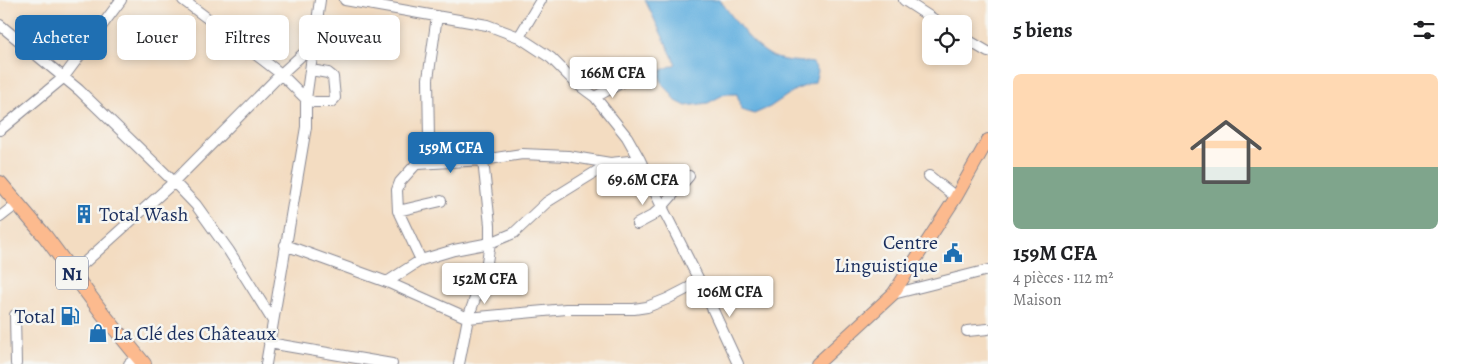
<!DOCTYPE html>
<html lang="fr">
<meta charset="utf-8">
<style>
body{margin:0;font-family:Alegreya,serif;background:#f6f6f6;color:#202124;height:100vh;display:flex;flex-direction:column;font-size:19px;white-space:nowrap}
*{box-sizing:border-box;margin:0}
p{font-size:16px;color:#757577}
.icon{flex:none;width:28px;height:28px;fill:none;stroke:currentColor;stroke-width:2;stroke-linecap:round;stroke-linejoin:round}
.map{position:relative;flex:1;overflow:hidden}
.side{display:flex;flex-direction:column;background:#fff;width:475px}
.side>*{flex:none}
.hud{position:absolute;left:15px;top:15px;width:475px;height:45px;display:flex;gap:10px}
.controls{position:absolute;left:922px;top:15px;display:grid;gap:10px}
.controls a{display:grid;place-items:center;width:50px;height:50px;border-radius:8px;background:#fff;box-shadow:0 2px 8px #0003;font-size:25px}
.price{position:absolute;translate:-50% -42px;padding:0 11px;border-radius:5px;background:#fff;color:#222;font-size:16px;line-height:32px;filter:drop-shadow(0 1px 2px #0008)}
.price::after{content:'';position:absolute;left:50%;top:30px;width:15px;height:11px;margin-left:-8px;background:inherit;clip-path:polygon(0 0,100% 0,50% 100%)}
.price.current{background:#1f6fb2;color:#fff}
ul{padding:0;list-style:none}
li{display:grid;align-content:center;gap:10px;height:265px;padding:0 25px}
li+li{border-top:1px solid #e0e0e0}
li span{display:grid;place-items:center;height:155px;border-radius:8px;color:#555}
li>.icon{margin-inline-start:auto}
span .icon{width:90px;height:90px;fill:#fffc;stroke-width:1}
li b{font-size:21px}
h2{display:flex;justify-content:space-between;align-items:center;height:60px;padding:0 25px;font-size:21px}
.tag{padding:0 18px;border-radius:8px;background:#fff;box-shadow:0 2px 8px #0003;font-size:18px;line-height:45px}
.tag.current{background:#1f6fb2;color:#fff}
main{display:flex;flex:1;min-height:0}
.map>svg:first-child{display:block}
.water{fill:#67b2e0;stroke:#41709f}
.lines{fill:none;stroke-linecap:round;stroke-linejoin:round}
.minor-casing{stroke:#878690;stroke-width:12}
.major-casing{stroke:#878690;stroke-width:14}
.highway-casing{stroke:#878690;stroke-width:16}
.minor{stroke:#fff;stroke-width:10}
.major{stroke:#fcba8e;stroke-width:12}
.highway{stroke:#fcba8e;stroke-width:14}
.labels{text-anchor:middle;stroke-width:5;stroke-linejoin:round;paint-order:stroke}
.shield{fill:#f6f6f2;stroke:#5d6b8a;stroke-width:1}
.shield-label{font-size:19px;font-weight:bold;fill:#1b2f5e}
.poi-label{font-size:20px;fill:#1b2f5e;stroke:#f6f6f2;text-anchor:start}
</style>
<main>
<div class="map">
<svg width="988" height="364" viewBox="0 0 988 364">
<rect width="100%" height="100%" fill="#f6f6f2"/>
<filter id="ink" filterUnits="userSpaceOnUse"><feTurbulence type="fractalNoise" baseFrequency=".02" numOctaves="2"/><feDisplacementMap in="SourceGraphic" scale="10" xChannelSelector="R" yChannelSelector="G"/><feConvolveMatrix kernelMatrix="1 2 1 2 8 2 1 2 1" color-interpolation-filters="sRGB"/></filter>
<filter id="wash" filterUnits="userSpaceOnUse"><feTurbulence type="fractalNoise" baseFrequency=".0096" numOctaves="4" result="noise"/><feDisplacementMap in="SourceGraphic" scale="20" xChannelSelector="R" yChannelSelector="G"/><feGaussianBlur stdDeviation="1.12" result="paint"/><feColorMatrix in="noise" values="0 0 0 0 0 0 0 0 0 0 0 0 0 0 0 0 0 1.4 0 .05"/><feComposite in="paint" operator="in"/></filter>
<g filter="url(#wash)">
<rect width="100%" height="100%" fill="#f3dcc1"/>
<path class="water" d="M645 0H720C735 20 751 46 774 57 785 62 801 61 813 63L818 71 815 82 795 90 770 107 754 114 742 110 737 94H725L708 103 686 106 676 101 670 92 663 85 660 77 662 70 676 64Z"/>
</g>
<g filter="url(#ink)">
<g class="lines">
<g class="minor-casing">
<path id="minor" d="M183 0 263 60 281 74 306 99 314 102H331L335 98 333 77 328 73 311 70
M345 0 487 25 519 37 551 58 576 83 595 97 627 137 640 160 662 207 700 282 738 364
M904 0 941 24
M0 25 79 90 174 182 196 205 229 251 273 321
M519 37 541 0
M964 38 988 52
M595 97 639 73
M0 130 63 78 121 0
M418 164 483 160 522 154 568 156 610 163 640 160
M929 176 956 197
M398 211 441 201
M0 217 18 203
M637 224 652 216 662 207 689 176
M285 245 387 282 468 318 566 309H634L647 307 667 299 700 282
M421 260 398 211 397 190 400 182 427 152 429 139 428 79 437 16
M73 273 174 182 281 74 314 44
M387 282 421 260 454 250 490 243 514 233 547 202 610 163
M893 294 988 270
M15 315 16 364
M967 331 988 329
M269 343 392 364
M129 364 138 357
M266 364 306 127V99L320 0
M459 364 468 318 486 268 490 243V225L483 160"/>
</g>
<g class="major-casing">
<path id="major" d="M817 364 893 294 956 197 988 140"/>
</g>
<g class="highway-casing">
<path id="highway" d="M0 183 45 236 103 314 144 364"/>
</g>
<use href="#minor" class="minor"/>
<use href="#major" class="major"/>
<use href="#highway" class="highway"/>
</g>
</g>
<defs>
<g id="building-bare" transform="scale(1.5)"><path d="M-4-6H4V6H1V3H-1V6H-4ZM-2.5-4.3h1.7v1.8h-1.7ZM.8-4.3h1.7v1.8H.8ZM-2.5-1h1.7V.8h-1.7ZM.8-1h1.7V.8H.8Z" fill="#1f6fb2" stroke="#f6f6f2" stroke-width="2.5" paint-order="stroke"/></g>
<g id="civic-bare" transform="scale(1.5)"><path d="M-.6-6.5H3V-4.5H.6V-3L4-1V1h2V6H-6V1h2V-1L-.6-3ZM-1.2 2.5V6h2.4V2.5Z" fill="#1f6fb2" stroke="#f6f6f2" stroke-width="2.5" paint-order="stroke"/></g>
<g id="fuel-bare" transform="scale(1.5)"><path d="M-5.5-6h7V0h2V4h1.3V-2.5L3-4.5l.8-.8L6-3V5H2.5V1h-1V6h-7ZM-4.2-4.7v3.2H.2V-4.7Z" fill="#1f6fb2" stroke="#f6f6f2" stroke-width="2.5" paint-order="stroke"/></g>
<g id="shop-bare" transform="scale(1.5)"><path d="M-5-2.5h2.3a2.7 3.5 0 0 1 5.4 0H5L5.5 6h-11ZM-1.5-2.5h3a1.5 2.3 0 0 0-3 0Z" fill="#1f6fb2" stroke="#f6f6f2" stroke-width="2.5" paint-order="stroke"/></g>
</defs>
<g fill-rule="evenodd">
<use href="#building-bare" x="84" y="214"/>
<use href="#civic-bare" x="953" y="253"/>
<use href="#fuel-bare" x="70" y="316"/>
<use href="#shop-bare" x="98" y="333"/>
</g>
<g class="labels">
<rect class="shield" x="56" y="256.5" width="32" height="33" rx="4"/>
<g class="shield-label">
<text x="72" y="280">N1</text>
</g>
<g class="poi-label">
<text x="99" y="221">Total Wash</text>
<text x="938" y="249" text-anchor="end">Centre<tspan x="938" dy="23">Linguistique</tspan></text>
<text x="55" y="323" text-anchor="end">Total</text>
<text x="113" y="340">La Clé des Châteaux</text>
</g>
</g>
</svg>
<div class="controls">
<a><svg class="icon" aria-label="locate" viewBox="0 0 24 24"><circle cx="12" cy="12" r="6"/><path d="M12 2v4M12 18v4M2 12h4M18 12h4"/></svg></a>
</div>
<b class="price" style="left:613px;top:99px">166M CFA</b>
<b class="price current" style="left:451px;top:174px">159M CFA</b>
<b class="price" style="left:643px;top:206px">69.6M CFA</b>
<b class="price" style="left:485px;top:305px">152M CFA</b>
<b class="price" style="left:730px;top:318px">106M CFA</b>
<div class="hud">
<a class="tag current">Acheter</a>
<a class="tag">Louer</a>
<a class="tag">Filtres</a>
<a class="tag">Nouveau</a>
</div>
</div>
<section class="side">
<h2>5 biens<svg class="icon" aria-label="filters" viewBox="0 0 24 24"><path d="M4 7h16M4 17h16"/><circle cx="9" cy="7" r="2"/><circle cx="15" cy="17" r="2"/></svg></h2>
<ul>
<li><span style="background:linear-gradient(#ffd9b3 60%,#7fa58c 0)"><svg class="icon" aria-label="home" viewBox="0 0 24 24"><path d="M3 11l9-7 9 7M6 9v11h12V9"/></svg></span><div><b>159M CFA</b><p>4 pièces · 112 m²</p><p>Maison</p></div></li>
</ul>
</section>
</main>
